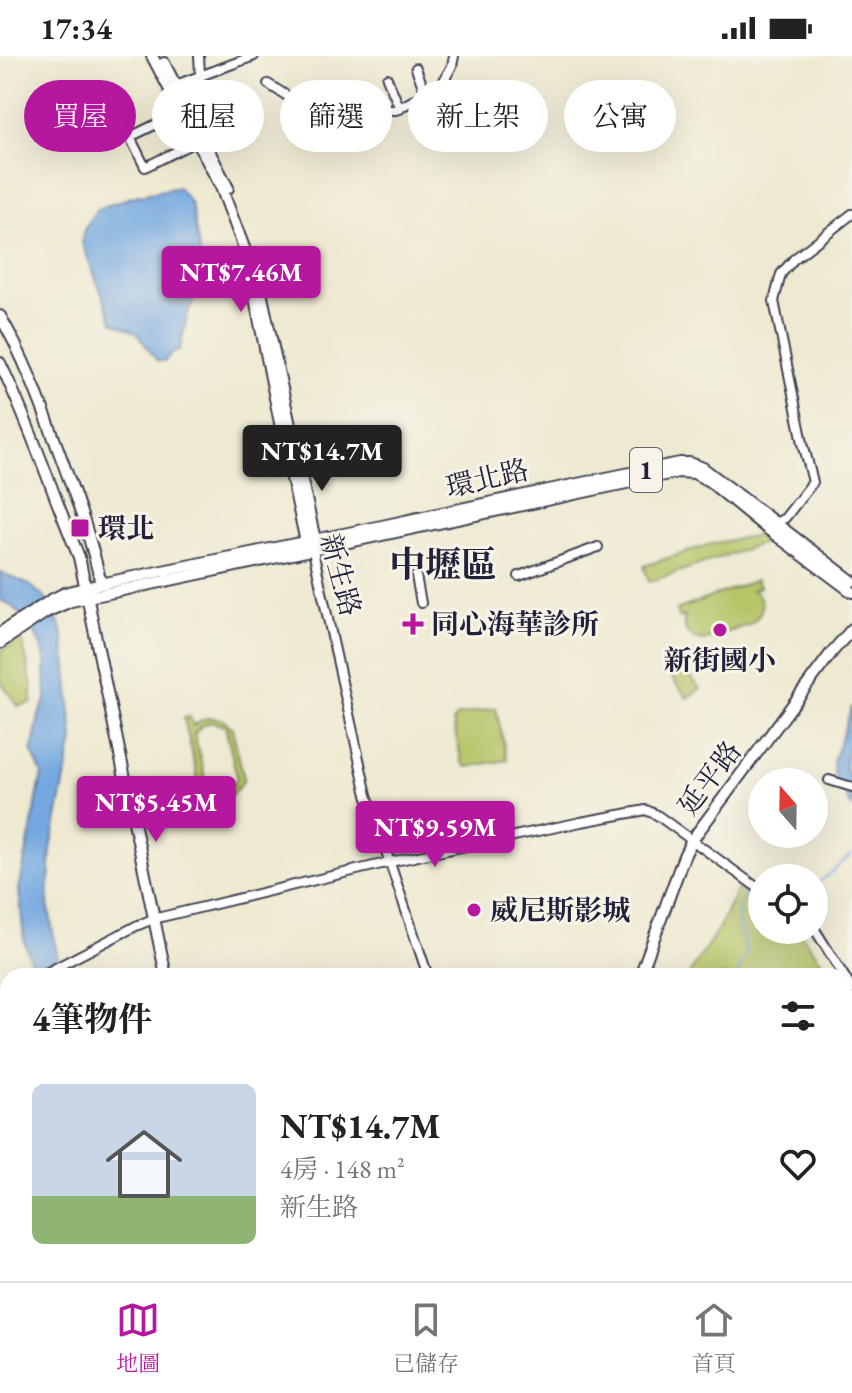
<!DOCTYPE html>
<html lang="zh-TW">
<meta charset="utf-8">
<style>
body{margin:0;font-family:"EB Garamond","Noto Serif TC",serif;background:#f6f6f6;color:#222;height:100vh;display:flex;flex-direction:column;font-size:30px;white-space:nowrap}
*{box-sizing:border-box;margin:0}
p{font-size:26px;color:#767676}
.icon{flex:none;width:44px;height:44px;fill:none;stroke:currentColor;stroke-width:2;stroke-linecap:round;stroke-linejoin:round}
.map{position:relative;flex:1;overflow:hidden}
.side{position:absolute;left:0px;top:912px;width:852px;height:314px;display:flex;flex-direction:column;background:#fff;border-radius:24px 24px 0 0;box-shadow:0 8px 32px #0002}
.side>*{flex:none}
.banner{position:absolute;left:24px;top:24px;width:804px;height:72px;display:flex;gap:16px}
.needle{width:52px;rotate:340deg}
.tools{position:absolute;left:748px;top:712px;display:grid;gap:16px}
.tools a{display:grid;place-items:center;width:80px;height:80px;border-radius:50%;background:#fff;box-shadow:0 8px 32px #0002;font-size:40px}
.price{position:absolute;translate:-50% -68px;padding:0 18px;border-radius:8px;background:#b5179e;color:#fff;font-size:26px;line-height:52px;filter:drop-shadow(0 2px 4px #0008)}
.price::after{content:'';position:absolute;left:50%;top:48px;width:24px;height:18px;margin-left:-12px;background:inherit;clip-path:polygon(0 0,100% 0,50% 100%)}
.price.selected{background:#222;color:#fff}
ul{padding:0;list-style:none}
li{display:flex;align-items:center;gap:24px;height:200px;padding:0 32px}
li span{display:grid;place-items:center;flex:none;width:224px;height:160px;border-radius:12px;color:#555}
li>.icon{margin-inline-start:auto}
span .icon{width:96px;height:96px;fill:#fffc;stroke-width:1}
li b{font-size:34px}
h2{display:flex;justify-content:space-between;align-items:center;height:96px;padding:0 32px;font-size:34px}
.tag{padding:0 28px;border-radius:36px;background:#fff;box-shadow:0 8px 32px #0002;font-size:28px;line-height:72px}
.tag.selected{background:#b5179e;color:#fff}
.status{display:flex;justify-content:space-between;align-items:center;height:56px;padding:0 40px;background:#fff;direction:ltr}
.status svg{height:22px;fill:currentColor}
.dock{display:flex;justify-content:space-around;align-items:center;height:112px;border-top:2px solid #e0e0e0;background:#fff;font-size:22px;color:#767676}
.dock a{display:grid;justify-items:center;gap:4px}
.dock .selected{color:#b5179e}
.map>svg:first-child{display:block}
.green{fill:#b6c568;stroke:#6c7452;stroke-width:2;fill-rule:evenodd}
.water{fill:#74a8e0;stroke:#4b658e;stroke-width:2}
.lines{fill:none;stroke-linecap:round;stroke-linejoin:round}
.stream{stroke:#74a8e0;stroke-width:2}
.minor-casing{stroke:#414051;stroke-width:12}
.major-casing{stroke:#414051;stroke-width:14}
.minor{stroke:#fff;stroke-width:8}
.major{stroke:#fff;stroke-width:10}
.poi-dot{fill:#b5179e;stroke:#f7f3e8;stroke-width:3}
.labels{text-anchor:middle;stroke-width:6;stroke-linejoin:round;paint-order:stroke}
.shield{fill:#f7f3e8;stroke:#62616f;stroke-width:2}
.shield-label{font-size:26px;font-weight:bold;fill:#22223b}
.street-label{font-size:28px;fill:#22223b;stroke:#f7f3e8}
.poi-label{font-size:28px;font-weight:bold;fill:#22223b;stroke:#f7f3e8;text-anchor:start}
.district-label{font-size:36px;font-weight:bold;fill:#22223b;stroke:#f7f3e8}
</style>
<div class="status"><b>17:34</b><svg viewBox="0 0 49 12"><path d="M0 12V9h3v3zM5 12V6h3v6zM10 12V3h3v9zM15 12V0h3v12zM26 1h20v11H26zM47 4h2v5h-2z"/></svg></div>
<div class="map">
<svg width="852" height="1225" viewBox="0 0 852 1225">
<rect width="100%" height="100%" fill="#f7f3e8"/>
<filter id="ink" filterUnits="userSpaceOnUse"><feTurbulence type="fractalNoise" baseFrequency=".0125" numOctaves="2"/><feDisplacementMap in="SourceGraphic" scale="16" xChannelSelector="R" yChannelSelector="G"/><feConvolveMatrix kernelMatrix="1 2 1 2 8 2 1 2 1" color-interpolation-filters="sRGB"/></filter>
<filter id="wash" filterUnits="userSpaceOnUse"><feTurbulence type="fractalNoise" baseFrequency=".006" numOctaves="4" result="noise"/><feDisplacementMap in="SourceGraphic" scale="32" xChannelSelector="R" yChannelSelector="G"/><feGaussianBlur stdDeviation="1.8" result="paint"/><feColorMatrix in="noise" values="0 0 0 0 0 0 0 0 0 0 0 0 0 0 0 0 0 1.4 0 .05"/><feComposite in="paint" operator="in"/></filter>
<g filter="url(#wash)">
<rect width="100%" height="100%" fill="#eee9d0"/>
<path class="green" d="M759 479 763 487 649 526 644 510 711 488Z
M756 524 759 531 752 534C767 544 763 559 750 568L703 585C690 583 681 574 685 560L679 562 676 554Z
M19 583 23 588 32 631V647L18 650 0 624V596Z
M685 613 700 633 687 642 672 622Z
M496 652 507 704 467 711 462 707 453 665 457 660Z
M190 661 193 670C206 659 220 658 232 672L244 723C236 737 227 747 210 740L212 748 204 751 184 662ZM211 666 225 670 237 721 232 730 223 735 212 733 207 729 194 678 201 670Z
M738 832 762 850V874H794L803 881 833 920H688L720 870Z
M844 935 852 945V1039H844Z
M844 1161 852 1162V1211H844Z"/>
<path class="water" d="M178 131 191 148 204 221 187 259 180 294 171 298 165 305H157L137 277 113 266 82 187 84 174 97 153 131 141Z
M0 516 30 529 45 542 62 573 67 609 73 684 51 792 48 848 61 920H35L24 884 19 834 42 718 32 696 39 659 46 644 45 601 37 581 19 557 9 548 0 544Z
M852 650V686L847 696 845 712 852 725V752L834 718 833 706Z"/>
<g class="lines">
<path class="stream" d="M814 831 852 798
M737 920 746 897V891L740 877 738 857 745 833"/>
</g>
</g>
<g filter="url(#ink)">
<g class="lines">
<g class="minor-casing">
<path id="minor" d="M416 12 426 39
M387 22 400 53
M268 28 308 53 396 54 442 28 452 10 454 0
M173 30 254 0
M181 56 130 81 145 111 199 84
M191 59 200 49 201 34 199 0
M773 468 785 462 813 426 803 387 774 245 781 218 794 203 852 158
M313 495 367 739 428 920
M416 520 421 547
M519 520 598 491
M829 724 852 731
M814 872 844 920
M40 920 136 870 153 863 390 806 581 766 646 754 657 759 762 835
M844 920 852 933
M0 950 8 944
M0 966 8 982
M844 1045H852
M0 1172 8 1225
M131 1218 135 1225
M336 1218 337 1225
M478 1218V1225
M759 1218 852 1224
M361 1225 392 1218
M701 1225 702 1218"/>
</g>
<g class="major-casing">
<path id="major" d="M152 0 221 131 246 197 281 372 306 486 309 490
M164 7 228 132
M259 227 315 484 314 489
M0 260C23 299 39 342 55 385 73 434 90 477 101 528
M0 307C31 370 52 437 79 501L166 920
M0 577 53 543 65 537 101 528C202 506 304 487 405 465 497 445 588 425 680 407H690L703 412 852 525
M0 587 46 556 71 545 678 416 694 417 709 425 765 471 852 536
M640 920 684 800 692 784 832 596 852 573
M230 1218 231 1225
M592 1225V1218"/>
</g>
<use href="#minor" class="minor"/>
<use href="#major" class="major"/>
</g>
</g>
<g class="poi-dot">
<rect x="70" y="462" width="20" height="20" rx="4"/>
<path d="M409 556h8v8h8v8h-8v8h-8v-8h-8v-8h8z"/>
<circle cx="720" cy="574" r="8"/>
<circle cx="474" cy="854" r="8"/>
</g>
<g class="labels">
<rect class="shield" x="630" y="392" width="32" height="44" rx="6"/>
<g class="shield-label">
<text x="646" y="423">1</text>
</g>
<g class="street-label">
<text transform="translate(487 422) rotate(-13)" y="10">環北路</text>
<text transform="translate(341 519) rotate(75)" y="10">新生路</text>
<text transform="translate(709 722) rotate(-53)" y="10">延平路</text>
</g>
<g class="poi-label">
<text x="98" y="482">環北</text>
<text x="431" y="578">同心海華診所</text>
<text x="720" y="614" text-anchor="middle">新街國小</text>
<text x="490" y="864">威尼斯影城</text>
</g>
<g class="district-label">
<text x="443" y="521">中壢區</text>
</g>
</g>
</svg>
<div class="tools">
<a><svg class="needle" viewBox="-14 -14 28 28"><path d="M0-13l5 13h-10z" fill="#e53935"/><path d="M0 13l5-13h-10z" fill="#767676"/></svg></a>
<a><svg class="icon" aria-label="locate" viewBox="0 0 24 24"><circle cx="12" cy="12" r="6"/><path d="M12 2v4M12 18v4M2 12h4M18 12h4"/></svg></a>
</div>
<b class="price" style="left:241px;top:258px">NT$7.46M</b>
<b class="price selected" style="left:322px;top:437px">NT$14.7M</b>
<b class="price" style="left:156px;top:788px">NT$5.45M</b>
<b class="price" style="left:435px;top:813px">NT$9.59M</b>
<div class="banner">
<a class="tag selected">買屋</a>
<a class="tag">租屋</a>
<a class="tag">篩選</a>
<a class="tag">新上架</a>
<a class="tag">公寓</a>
</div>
<section class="side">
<h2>4筆物件<svg class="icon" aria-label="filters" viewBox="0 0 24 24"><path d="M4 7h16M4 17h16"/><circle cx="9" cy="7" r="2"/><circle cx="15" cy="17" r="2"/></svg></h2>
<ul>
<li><span style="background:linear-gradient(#c9d6e8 70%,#8fb573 0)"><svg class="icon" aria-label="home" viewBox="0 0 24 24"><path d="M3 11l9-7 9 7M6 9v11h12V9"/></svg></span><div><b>NT$14.7M</b><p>4房 · 148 m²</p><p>新生路</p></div><svg class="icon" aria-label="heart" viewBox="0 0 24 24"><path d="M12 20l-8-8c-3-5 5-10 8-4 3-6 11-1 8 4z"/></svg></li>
</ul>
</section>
</div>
<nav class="dock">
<a class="selected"><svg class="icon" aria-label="map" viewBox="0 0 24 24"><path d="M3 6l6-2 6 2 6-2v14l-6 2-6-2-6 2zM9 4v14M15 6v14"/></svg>地圖</a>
<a><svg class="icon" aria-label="saved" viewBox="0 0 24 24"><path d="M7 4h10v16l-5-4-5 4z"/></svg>已儲存</a>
<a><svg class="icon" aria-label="home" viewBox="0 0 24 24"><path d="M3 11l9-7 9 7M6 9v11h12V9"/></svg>首頁</a>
</nav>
